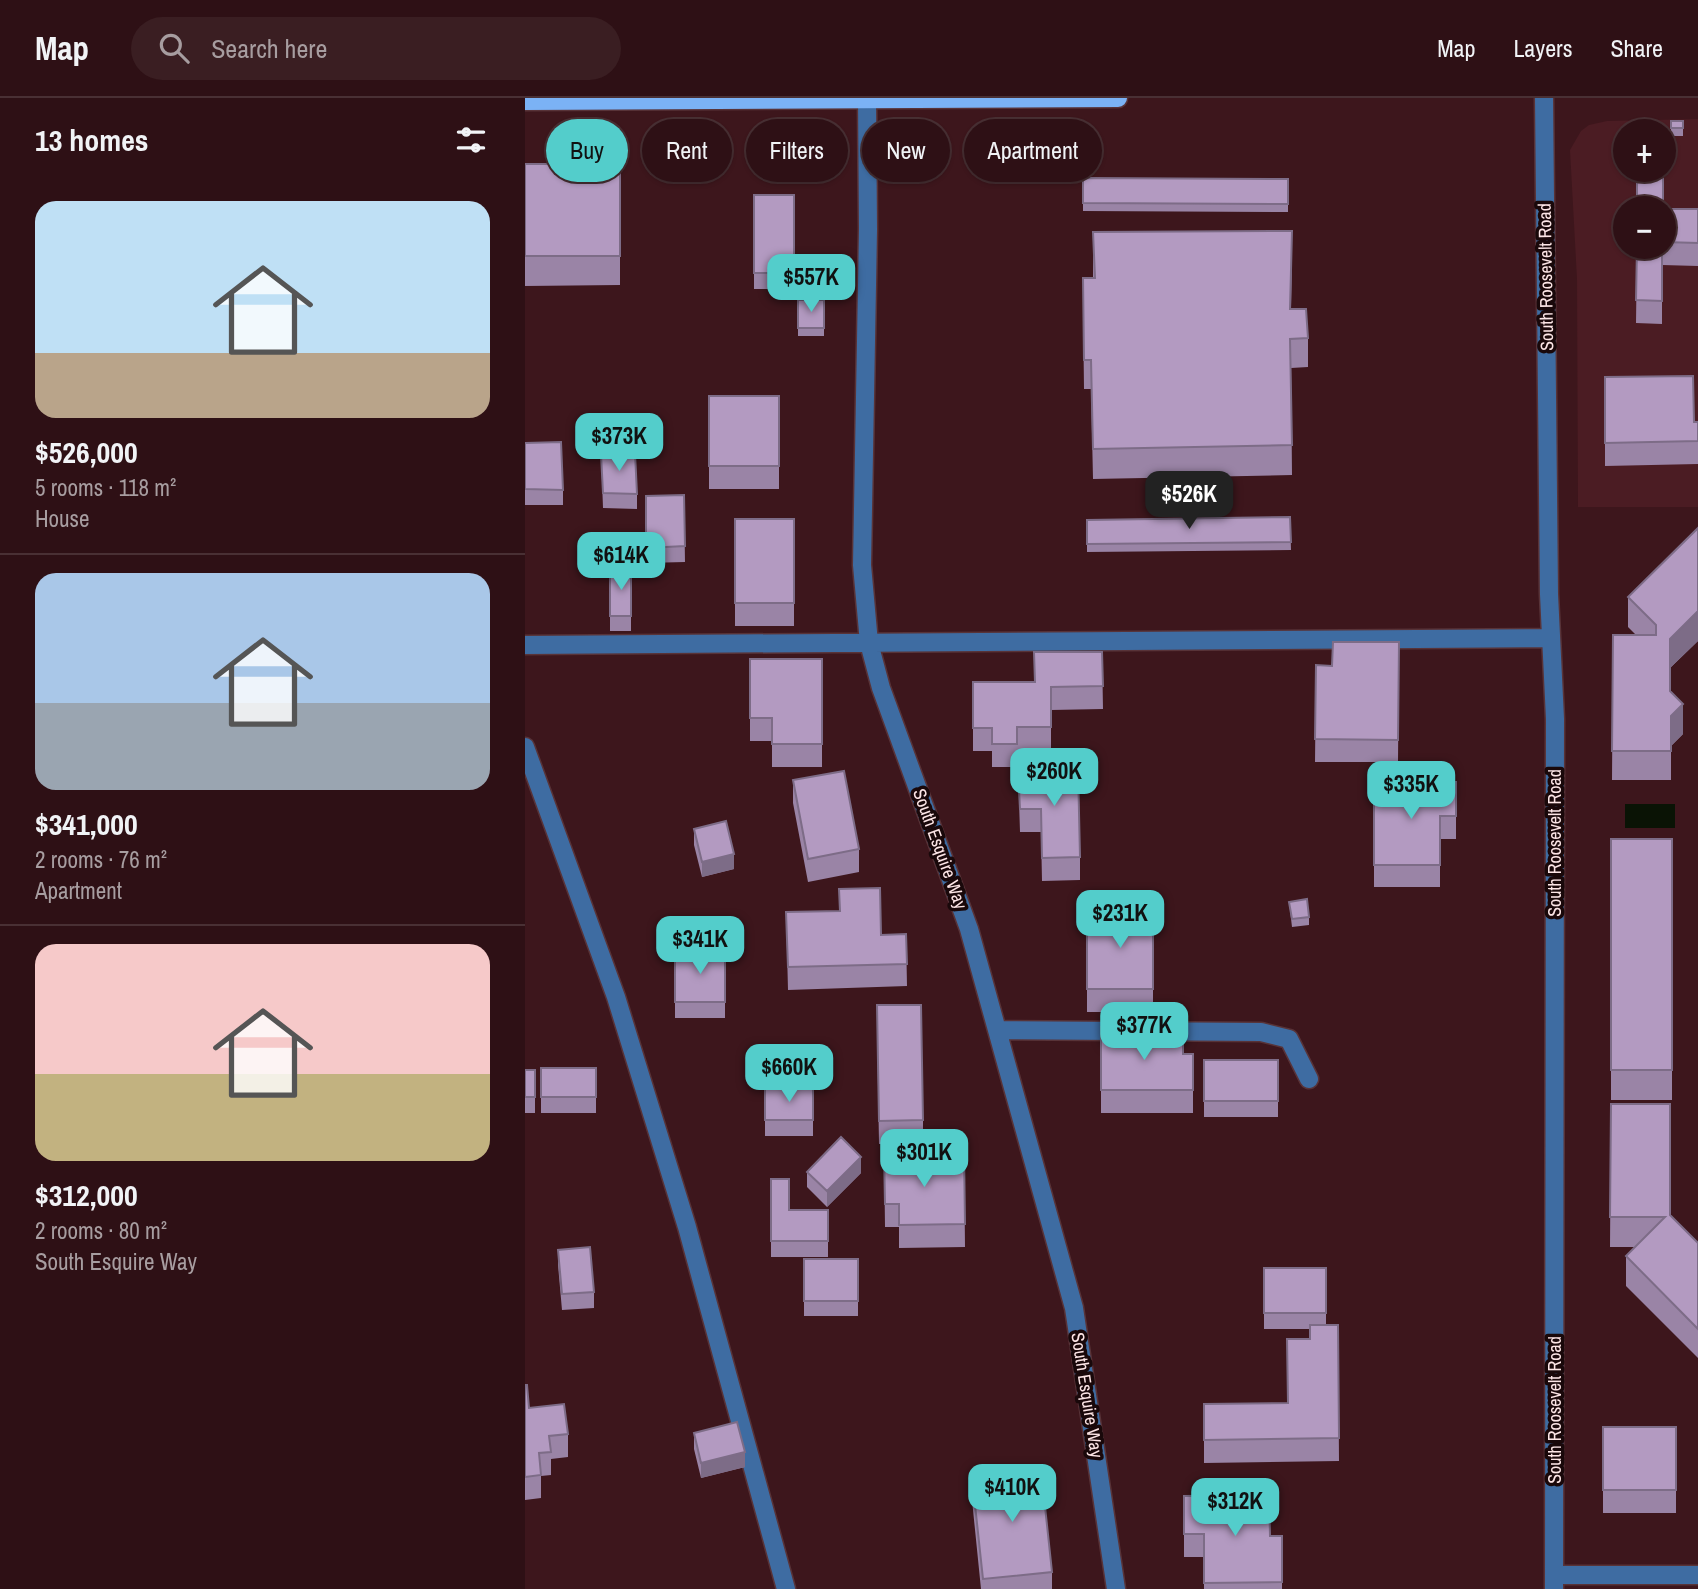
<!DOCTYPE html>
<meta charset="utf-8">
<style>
body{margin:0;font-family:"Archivo Narrow",sans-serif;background:#3a1e22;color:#f1f3f6;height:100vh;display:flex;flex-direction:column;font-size:26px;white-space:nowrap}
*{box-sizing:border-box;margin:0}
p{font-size:23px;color:#a79da0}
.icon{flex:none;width:38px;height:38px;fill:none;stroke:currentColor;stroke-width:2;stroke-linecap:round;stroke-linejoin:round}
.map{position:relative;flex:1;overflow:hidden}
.side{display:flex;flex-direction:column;background:#2e1015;width:525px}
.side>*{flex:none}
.top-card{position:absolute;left:21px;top:21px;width:665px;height:63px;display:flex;gap:14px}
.fabs{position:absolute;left:1088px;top:21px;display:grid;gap:14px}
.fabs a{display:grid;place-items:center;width:63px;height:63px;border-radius:50%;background:#2e1015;box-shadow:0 2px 5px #0004,0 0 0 2px #493034;font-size:35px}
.price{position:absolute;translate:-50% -60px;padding:0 16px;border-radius:14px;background:#53cdcb;color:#111;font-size:23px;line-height:46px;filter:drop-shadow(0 2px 4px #0008)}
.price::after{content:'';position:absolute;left:50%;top:42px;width:21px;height:16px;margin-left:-10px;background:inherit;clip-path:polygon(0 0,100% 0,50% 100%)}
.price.selected{background:#222;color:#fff}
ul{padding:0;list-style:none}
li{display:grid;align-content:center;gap:14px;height:371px;padding:0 35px}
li+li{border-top:2px solid #493034}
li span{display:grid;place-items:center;height:217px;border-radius:21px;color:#555}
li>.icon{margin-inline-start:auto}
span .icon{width:126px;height:126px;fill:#fffc;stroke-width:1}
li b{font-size:30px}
h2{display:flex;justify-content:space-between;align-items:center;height:84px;padding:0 35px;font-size:30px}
.tag{padding:0 24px;border-radius:32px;background:#2e1015;box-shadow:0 2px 5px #0004,0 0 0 2px #493034;font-size:24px;line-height:63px}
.tag.selected{background:#53cdcb;color:#111}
header{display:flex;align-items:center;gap:42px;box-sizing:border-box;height:98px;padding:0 35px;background:#2e1015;border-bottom:2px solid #493034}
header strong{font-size:33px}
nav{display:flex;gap:38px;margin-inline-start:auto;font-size:24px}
.search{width:490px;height:63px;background:#3a1e22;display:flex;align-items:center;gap:18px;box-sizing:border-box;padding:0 24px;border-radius:38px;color:#a79da0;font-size:26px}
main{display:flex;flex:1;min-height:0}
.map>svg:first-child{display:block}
.built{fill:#4b1c23;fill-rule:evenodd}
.water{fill:#0a1305}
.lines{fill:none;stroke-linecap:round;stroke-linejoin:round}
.minor-casing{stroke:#583338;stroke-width:21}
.major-casing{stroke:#583338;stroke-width:21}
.minor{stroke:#3e6ca2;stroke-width:18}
.major{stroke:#7bb2f5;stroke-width:18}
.wall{fill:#9a84a6}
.shaded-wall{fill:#7d6c87}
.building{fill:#b39ac1;stroke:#7d6c87;stroke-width:2}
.labels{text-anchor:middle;stroke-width:7;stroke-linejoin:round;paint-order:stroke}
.street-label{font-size:18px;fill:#fce5e6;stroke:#19080a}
</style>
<header>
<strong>Map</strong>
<div class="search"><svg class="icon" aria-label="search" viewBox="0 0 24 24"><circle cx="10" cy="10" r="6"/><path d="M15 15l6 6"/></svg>Search here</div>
<nav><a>Map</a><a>Layers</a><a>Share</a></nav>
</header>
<main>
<section class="side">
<h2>13 homes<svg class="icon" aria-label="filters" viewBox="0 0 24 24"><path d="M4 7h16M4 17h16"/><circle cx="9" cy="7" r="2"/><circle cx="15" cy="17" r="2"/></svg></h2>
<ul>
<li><span style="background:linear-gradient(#bfe0f5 70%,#b9a48a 0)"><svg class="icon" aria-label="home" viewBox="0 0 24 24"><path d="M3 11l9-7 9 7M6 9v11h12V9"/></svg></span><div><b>$526,000</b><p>5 rooms · 118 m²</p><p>House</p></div></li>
<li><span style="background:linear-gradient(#a9c7e8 60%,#9aa5b1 0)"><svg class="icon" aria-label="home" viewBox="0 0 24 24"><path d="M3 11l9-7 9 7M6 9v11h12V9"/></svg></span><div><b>$341,000</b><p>2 rooms · 76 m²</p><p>Apartment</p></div></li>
<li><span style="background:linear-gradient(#f6c9c9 60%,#c2b280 0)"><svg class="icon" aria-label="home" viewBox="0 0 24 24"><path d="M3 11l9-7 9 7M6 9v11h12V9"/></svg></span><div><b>$312,000</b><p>2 rooms · 80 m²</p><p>South Esquire Way</p></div></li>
</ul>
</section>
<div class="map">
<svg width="1173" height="1491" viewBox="0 0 1173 1491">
<rect width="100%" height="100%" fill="#3d161c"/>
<path class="built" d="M1173 21V409H1053L1052 181 1045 52 1056 33 1064 27 1082 23ZM1101 33H1139V72H1101ZM1101 110H1139V149H1101Z"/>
<path class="water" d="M1100 706H1150V730H1100Z"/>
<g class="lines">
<g class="minor-casing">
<path id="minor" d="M342 0 343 131 337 467 344 545 356 590 444 831 549 1210 591 1491
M1019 0 1024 496 1030 621 1029 1491
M0 547 1026 540
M0 649 91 899 162 1129 261 1491
M474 932 736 934 764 941 784 981
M1029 1477H1173"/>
</g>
<g class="major-casing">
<path id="major" d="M0 3 593 0"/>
</g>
<use href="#minor" class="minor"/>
<use href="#major" class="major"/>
</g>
<path class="wall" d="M1146 23H1158V38H1146Z
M0 66H95V187L0 188Z
M558 80 763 81V114L558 113Z
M229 97H269V191H229Z
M1139 111H1173V168L1137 167V226L1111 225 1112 149H1139Z
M568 134 767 163 766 211 783 240V269L766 270 767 377 568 381 566 291H559L558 210V180H568Z
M273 202H299V238H273Z
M1080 279 1169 324H1173V366L1080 368Z
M184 298H254V391H184Z
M0 345 38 392V407H0Z
M76 356 112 396V411L78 410Z
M159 397 160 464 121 465V398Z
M765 419 766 452 562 454V422Z
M210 421H269V528H210Z
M1173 430V543L1145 570V593L1158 636 1146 648V682H1087L1088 537H1111L1103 529V499Z
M85 471H106V533H85Z
M874 544 873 664H790L791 567 807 568Z
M509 554H577L578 611 526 612V652H492V669H467V653H448V584H510Z
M225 561H297V669H247V643H225Z
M493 672 555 759V782L517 783 516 734H495Z
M268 682 334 751V774L283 784 268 705Z
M849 684H931V741H915V789H849Z
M169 731 209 771 177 779 169 747Z
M1086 741H1147V1002H1086Z
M314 791 356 837 381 836 382 888 263 892 261 814 314 813Z
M764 804 784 819V827L767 829Z
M562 814H628V914H562Z
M150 853H200V920H150Z
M576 929 614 939 658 956H668V1015H576Z
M352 930 398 1022V1045L354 1046Z
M679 962H753V1019H679Z
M16 970H71V1015H16Z
M0 972H10V1015H0Z
M240 989H288V1038H240Z
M1086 1006 1145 1117 1173 1145V1260L1101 1188V1158L1110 1149H1085Z
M359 1053 407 1074H433L439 1053 440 1149 374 1150V1129H360Z
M282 1074 336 1075 302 1109 282 1089Z
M246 1081 264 1112H303V1159H246Z
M33 1152 69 1194V1210L37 1212 33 1167Z
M279 1161H333V1218H279Z
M739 1170H801V1227H813L814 1363 679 1365V1306L762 1305 785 1241V1231H739Z
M0 1287 4 1310 43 1336V1359L26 1361V1377L16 1378V1400L0 1402Z
M1078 1329H1151V1415H1078Z
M169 1335 220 1369 176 1380 169 1351Z
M447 1379 527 1474V1491H456L447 1402Z
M659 1398 745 1438H757V1491H679V1459H659Z"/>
<path class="shaded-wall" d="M1173 513V543L1145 570V541Z
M1158 606V636L1146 648V682V618Z
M209 756V771L177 779V764Z
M336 1059V1075L302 1109V1093Z
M220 1354V1369L176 1380V1365Z"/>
<path class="building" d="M1146 23H1158V30H1146Z
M0 66H95V158H0Z
M1112 72H1138V110H1112Z
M558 80 763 81V106L558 105Z
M229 97H269V175H229Z
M1139 111H1173V145L1139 144Z
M767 133 765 211H781L783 240 765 241 767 347 568 351 566 262H559L558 180H570L568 134Z
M1112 149H1137V203L1111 202Z
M273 202H299V230H273Z
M1168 278 1169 324H1173V343L1080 345V279Z
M184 298H254V368H184Z
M36 344 38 392 0 391V345Z
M110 355 112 396 78 395 76 356Z
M159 397 160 448 121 450V398Z
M765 419 766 444 562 446V422Z
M210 421H269V505H210Z
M1173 430V513L1145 541V593L1158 606 1146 618V653H1087L1088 537H1131V527L1103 499Z
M85 471H106V518H85Z
M808 544H874L873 642 790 641 791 567 807 568Z
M509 554H577L578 588 526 589V629H492V646H467V630H448V584H510Z
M225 561H297V646H247V620H225Z
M553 670 555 759 517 760 516 711H495L493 672Z
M319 673 334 751 283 761 268 682Z
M849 684H931V718H915V767H849Z
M201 723 209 756 177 764 169 731Z
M1086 741H1147V972H1086Z
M355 790 356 837 381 836 382 866 263 869 261 814 315 813 314 791Z
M782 801 784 819 767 821 764 804Z
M562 814H628V891H562Z
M150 853H200V904H150Z
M352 907H396L398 1022 354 1023Z
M576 929H614V939H658V956H668V992H576Z
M679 962H753V1003H679Z
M16 970H71V999H16Z
M0 972H10V999H0Z
M240 989H288V1022H240Z
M1086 1006H1145V1117L1173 1145V1231L1101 1158 1140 1119H1085Z
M316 1039 336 1059 302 1093 282 1074Z
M359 1053H407V1074H433V1053H439L440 1126 374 1127V1106H360Z
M246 1081H264V1112H303V1143H246Z
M65 1149 69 1194 37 1196 33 1152Z
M279 1161H333V1203H279Z
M739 1170H801V1215H739Z
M785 1227H813L814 1340 679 1342V1306L763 1305 762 1241H785Z
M0 1287H2L4 1310 39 1306 43 1336 24 1338 26 1354 14 1355 16 1377 0 1379Z
M212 1324 220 1354 176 1365 169 1335Z
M1078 1329H1151V1392H1078Z
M516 1371 527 1474 458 1481 447 1379Z
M744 1397 745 1438H757V1484L679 1485V1436H659V1398Z"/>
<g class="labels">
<g class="street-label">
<text transform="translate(1021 179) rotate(-91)" y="6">South Roosevelt Road</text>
<text transform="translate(1030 745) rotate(-90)" y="6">South Roosevelt Road</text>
<text transform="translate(415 751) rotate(70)" y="6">South Esquire Way</text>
<text transform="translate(562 1297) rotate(81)" y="6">South Esquire Way</text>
<text transform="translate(1030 1312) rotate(-90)" y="6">South Roosevelt Road</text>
</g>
</g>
</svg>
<div class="fabs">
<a>+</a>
<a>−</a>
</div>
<b class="price" style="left:286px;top:216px">$557K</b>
<b class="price" style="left:94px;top:375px">$373K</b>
<b class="price selected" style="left:664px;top:433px">$526K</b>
<b class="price" style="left:96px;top:494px">$614K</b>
<b class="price" style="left:529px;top:710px">$260K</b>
<b class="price" style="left:886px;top:723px">$335K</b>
<b class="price" style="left:595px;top:852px">$231K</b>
<b class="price" style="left:175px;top:878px">$341K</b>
<b class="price" style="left:619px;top:964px">$377K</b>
<b class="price" style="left:264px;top:1006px">$660K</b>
<b class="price" style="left:399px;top:1091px">$301K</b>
<b class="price" style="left:487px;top:1426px">$410K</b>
<b class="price" style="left:710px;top:1440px">$312K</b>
<div class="top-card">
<a class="tag selected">Buy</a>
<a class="tag">Rent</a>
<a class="tag">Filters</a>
<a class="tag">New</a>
<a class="tag">Apartment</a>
</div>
</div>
</main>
